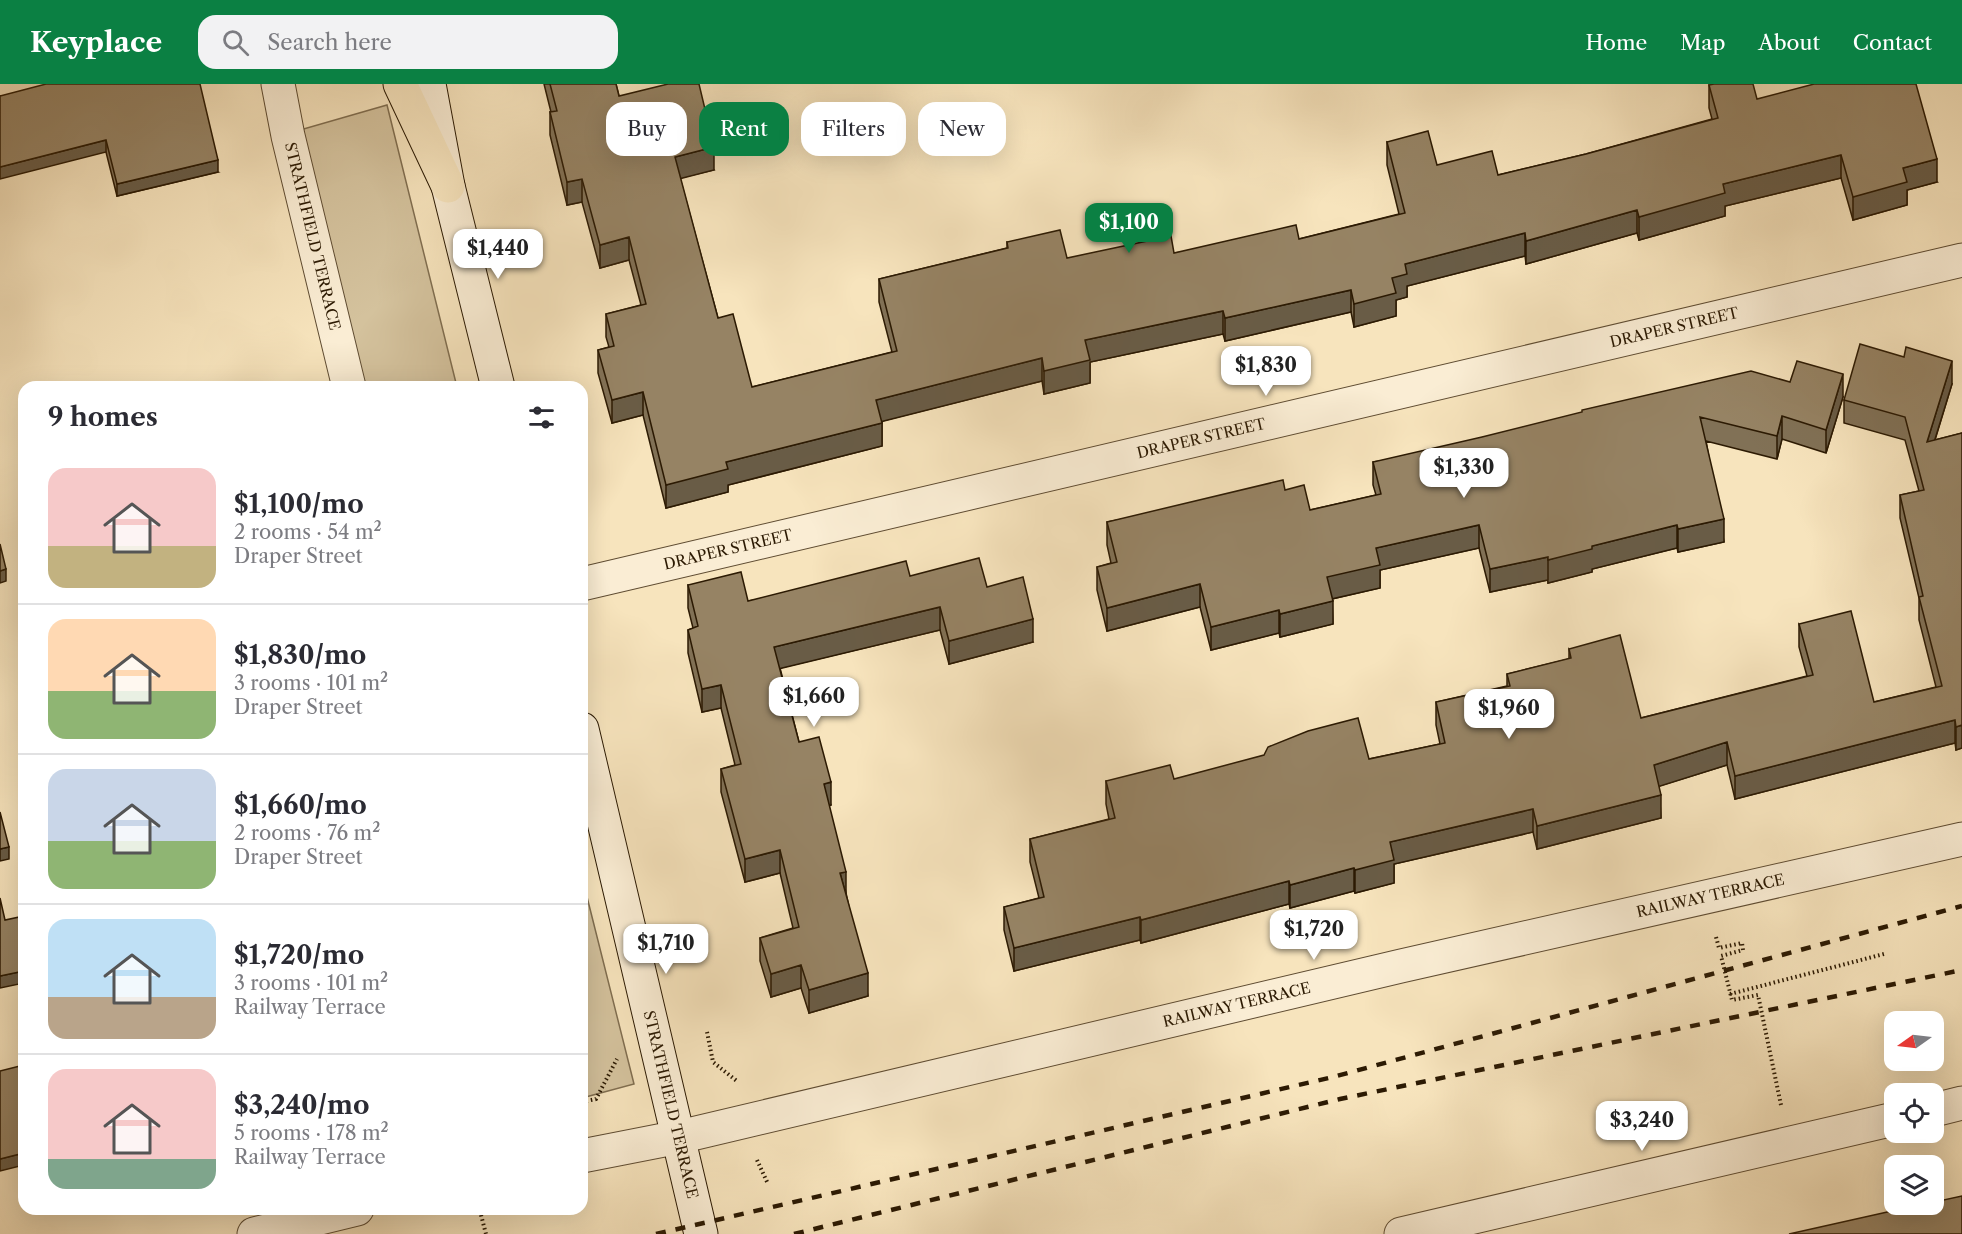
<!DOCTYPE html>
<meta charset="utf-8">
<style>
body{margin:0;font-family:"Libre Caslon Text",serif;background:#f2f2f3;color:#2b2b33;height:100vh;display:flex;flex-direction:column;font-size:22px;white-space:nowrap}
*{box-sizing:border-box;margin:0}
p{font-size:20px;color:#7c7c81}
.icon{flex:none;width:33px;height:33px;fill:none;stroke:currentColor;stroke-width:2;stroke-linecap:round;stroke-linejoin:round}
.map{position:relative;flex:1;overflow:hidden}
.details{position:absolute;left:18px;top:297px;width:570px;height:834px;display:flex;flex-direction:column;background:#fff;border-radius:18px;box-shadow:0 6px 24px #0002}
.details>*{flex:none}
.hud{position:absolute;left:606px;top:18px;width:570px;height:54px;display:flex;gap:12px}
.needle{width:39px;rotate:256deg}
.controls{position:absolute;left:1884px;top:927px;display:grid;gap:12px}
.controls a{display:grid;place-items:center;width:60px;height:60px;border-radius:12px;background:#fff;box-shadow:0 6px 24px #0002;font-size:30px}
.price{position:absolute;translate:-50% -51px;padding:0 14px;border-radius:12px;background:#fff;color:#222;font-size:20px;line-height:39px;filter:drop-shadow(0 2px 3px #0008)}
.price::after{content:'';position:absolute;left:50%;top:36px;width:18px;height:14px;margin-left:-9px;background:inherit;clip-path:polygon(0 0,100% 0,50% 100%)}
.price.selected{background:#0b8043;color:#fff}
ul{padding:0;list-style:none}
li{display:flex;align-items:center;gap:18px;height:150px;padding:0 30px}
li+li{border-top:2px solid #e1e1e2}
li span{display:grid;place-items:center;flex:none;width:168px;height:120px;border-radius:18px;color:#555}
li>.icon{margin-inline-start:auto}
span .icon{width:72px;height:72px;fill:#fffc;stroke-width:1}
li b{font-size:26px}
h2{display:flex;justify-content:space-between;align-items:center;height:72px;padding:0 30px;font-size:26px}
.tag{padding:0 21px;border-radius:18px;background:#fff;box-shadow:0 6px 24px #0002;font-size:21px;line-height:54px}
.tag.selected{background:#0b8043;color:#fff}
header{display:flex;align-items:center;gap:36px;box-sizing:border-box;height:84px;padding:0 30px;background:#0b8043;color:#fff}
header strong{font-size:28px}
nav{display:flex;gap:33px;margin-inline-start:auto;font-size:21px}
.search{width:420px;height:54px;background:#f2f2f3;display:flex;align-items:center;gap:15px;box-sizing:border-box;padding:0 21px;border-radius:18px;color:#7c7c81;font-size:22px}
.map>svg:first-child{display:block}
.green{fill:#d4c29d;stroke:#806e50;stroke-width:1.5}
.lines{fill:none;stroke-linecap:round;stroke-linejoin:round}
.minor-casing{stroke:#5f4c32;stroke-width:35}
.secondary-casing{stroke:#2c1a03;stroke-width:35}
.trunk-casing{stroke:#2c1a03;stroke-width:35}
.path{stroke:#2c1a03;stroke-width:4;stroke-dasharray:1.5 3;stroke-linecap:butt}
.minor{stroke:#faedd4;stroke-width:33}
.secondary{stroke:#faedd4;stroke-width:33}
.trunk{stroke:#f7e4bd;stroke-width:33}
.rail{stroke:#2c1a03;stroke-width:4.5;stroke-dasharray:10 10;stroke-linecap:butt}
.wall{fill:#817156;stroke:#2c1a03;stroke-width:1.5}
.shaded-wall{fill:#695c46;stroke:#2c1a03;stroke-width:1.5}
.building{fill:#968364;stroke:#2c1a03;stroke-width:1.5}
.labels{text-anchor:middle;stroke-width:5;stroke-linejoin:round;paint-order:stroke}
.street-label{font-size:15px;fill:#2c1a03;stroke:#faedd4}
</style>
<header>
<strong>Keyplace</strong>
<div class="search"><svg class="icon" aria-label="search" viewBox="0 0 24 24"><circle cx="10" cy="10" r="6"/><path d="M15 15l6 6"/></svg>Search here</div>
<nav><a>Home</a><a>Map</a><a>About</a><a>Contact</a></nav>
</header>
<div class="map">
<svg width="1962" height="1150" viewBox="0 0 1962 1150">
<rect width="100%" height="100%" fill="#f7e4bd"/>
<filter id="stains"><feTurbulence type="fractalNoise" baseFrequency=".00333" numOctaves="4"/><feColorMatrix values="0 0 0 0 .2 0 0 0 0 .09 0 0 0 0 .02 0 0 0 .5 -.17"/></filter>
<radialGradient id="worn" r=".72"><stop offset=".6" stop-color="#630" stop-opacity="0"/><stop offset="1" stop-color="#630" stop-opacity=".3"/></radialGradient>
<path class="green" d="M387 21 457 303H360L300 46Z
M582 793 634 1000 582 1014Z"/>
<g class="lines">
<g class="minor-casing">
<g id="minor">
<path id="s1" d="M278 0 288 52 349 303"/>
<path id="s2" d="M582 500 1962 176"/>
<path d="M1934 1026 1962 1019"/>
<path id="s3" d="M582 1072 679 1053 1401 882 1962 755"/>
<path d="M254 1150 357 1125"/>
<path d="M1401 1150 1894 1035"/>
</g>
</g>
<g class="secondary-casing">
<g id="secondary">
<path d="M429 0 448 102 498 303"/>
<path id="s4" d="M582 645 701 1150"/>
</g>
</g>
<g class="trunk-casing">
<path id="trunk" d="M400 0 448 102"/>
</g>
<path class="path" d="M1716 853 1719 864 1742 859 1743 866 1721 872 1732 916 1758 911 1781 1021
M1730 910 1884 870
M707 948 713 978 738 998
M582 1018 596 1015 617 975
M757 1076 768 1100
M481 1131 486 1150"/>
<use href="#minor" class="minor"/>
<use href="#secondary" class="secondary"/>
<use href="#trunk" class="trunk"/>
<path class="rail" d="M656 1150 1333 993 1962 822
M794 1150 1340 1015 1962 886"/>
</g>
<path class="wall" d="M544 0H616L619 12 714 86 680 94 718 234 752 303 892 268 879 218V195L1007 164V158L1067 174 1174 169 1299 155 1399 130 1387 81V58L1437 81 1498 91 1586 70 1712 35 1709 24V1L1757 15 1937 98 1907 106V121L1853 136 1841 94 1725 122V132L1639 156 1637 149 1526 180 1525 172 1407 202V213L1396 216V232L1354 243 1351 228 1225 257 1223 250 1090 278V299L1044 310 1042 297 882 337V362L728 401V408L666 424 643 331 612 339 598 289V266L609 263 606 253V230L641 221 629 176 600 184 582 118 567 121 550 51V28H551Z
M0 12 218 88 117 112 106 68Z
M1952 300 1935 356 1962 349V664L1956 666 1955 659 1735 715 1727 681 1659 702 1661 734 1537 765 1533 748 1394 780V799L1355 809 1354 807 1290 824 1289 820 1141 859 1140 856 1014 887 1004 846V823L1039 814 1030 778V755L1109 735 1106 720V697L1174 695 1369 675 1440 660 1436 641V618L1507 602V590L1569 575V565L1641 634 1807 592 1799 563V540L1874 618 1936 603 1919 536V514L1900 434V411L1919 407 1905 356 1844 339V316Z
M1843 313 1826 369 1782 355 1777 375 1706 357 1724 458 1678 468 1677 464 1592 485V488L1548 499V496L1490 508 1479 464 1380 486V504L1332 515 1333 540 1280 553 1279 549 1211 566 1200 523 1107 547 1097 506V483L1111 479 1107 461V438L1285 406 1310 426 1376 411 1373 401V378Z
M910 492 987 503 1033 558 949 580 940 546 780 584 799 658 831 721 829 722 846 809 868 912 809 929 801 904 771 913 760 877V854L793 844 780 789 745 798 721 708V685L735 681 721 624 702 628 688 569V546L693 544 688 524V501L748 517Z"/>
<path class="shaded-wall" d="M106 56V68L0 95V83Z
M714 63V86L675 96V73Z
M1841 71V94L1725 122V132L1639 156V133L1723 100Z
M1937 75V98L1907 106V121L1853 136V113L1903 84Z
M218 76V88L117 112V100Z
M582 95V118L567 121V98Z
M1637 126V149L1526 180V157Z
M1525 149V172L1407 202V213L1396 216V232L1354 243V220L1405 180Z
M629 153V176L600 184V161Z
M1351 206V228L1225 257V234Z
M1223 227V250L1090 278V299L1044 310V287L1085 256Z
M1042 274V297L876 339V316Z
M1952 277V300L1927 381V358Z
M1843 290V313L1826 369V346Z
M643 308V331L612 339V316Z
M1782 332V355L1777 375V352Z
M882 339V362L728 401V408L666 424V401L726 378Z
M1724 435V458L1678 468V445Z
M1479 441V464L1380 486V504L1327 516V493L1376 464Z
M1677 441V464L1592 485V488L1548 499V476L1592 462Z
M1548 473V496L1490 508V485Z
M6 485V497L0 499V487Z
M1200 500V523L1107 547V524Z
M1333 517V540L1280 553V530Z
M940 523V546L774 586V563Z
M1279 526V549L1211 566V543Z
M1033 535V558L949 580V557Z
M721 601V624L702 628V605Z
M1955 636V659L1735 715V692Z
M1962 641V664L1956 666V643Z
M1727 658V681L1654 704V681Z
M831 698V721L824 723V700Z
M1661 711V734L1537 765V742Z
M1533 725V748L1394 780V799L1355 809V786L1390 758Z
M9 763V775L0 777V765Z
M780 766V789L745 798V775Z
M1354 784V807L1290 824V801Z
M846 788V811L840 789Z
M1289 797V820L1141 859V836Z
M1140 833V856L1014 887V864Z
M801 881V904L771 913V890Z
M24 887V899L0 904V892Z
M868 889V912L809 929V906Z
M24 1069V1081L0 1087V1075Z"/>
<path class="building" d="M46 0H200L218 76 117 100 106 56 0 83V12Z
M550 0H616L619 12 668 0H699L714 63 675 73 718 234 733 230 752 303 897 267 879 195 1008 164 1007 158 1060 146 1067 174 1171 152 1174 169 1296 141 1299 155 1405 129 1387 58 1428 47 1437 81 1492 67 1498 91 1586 70 1718 34 1709 1 1714 0H1753L1757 15 1814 0H1916L1937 75 1903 84 1907 98 1853 113 1841 71 1723 100 1725 109 1639 133 1637 126 1526 157 1525 149 1405 180 1407 190 1392 194 1396 209 1354 220 1351 206 1225 234 1223 227 1085 256 1090 276 1044 287 1042 274 876 316 882 339 726 378 728 385 666 401 643 308 612 316 598 266 614 262 606 230 646 220 629 153 600 161 582 95 567 98 550 28 557 27Z
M1860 260 1904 273 1906 263 1952 277 1927 358 1962 349V641L1956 643 1955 636 1735 692 1727 658 1654 681 1661 711 1537 742 1533 725 1390 758 1394 776 1355 786 1354 784 1290 801 1289 797 1141 836 1140 833 1014 864 1004 823 1044 813 1030 755 1115 734 1106 697 1170 681 1174 695 1264 671 1268 663 1308 647 1358 634 1369 675 1445 659 1436 618 1510 602 1507 590 1571 574 1569 565 1620 551 1641 634 1813 591 1799 540 1851 527 1874 618 1942 602 1919 513 1923 512 1900 411 1924 406 1905 333 1844 316Z
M1797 277 1843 290 1826 346 1782 332 1777 352 1700 333 1724 435 1678 445 1677 441 1592 462V465L1548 476V473L1490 485 1479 441 1376 464 1380 481 1327 493 1333 517 1280 530 1279 526 1211 543 1200 500 1107 524 1097 483 1117 478 1107 438 1283 396 1285 406 1304 401 1310 426 1381 410 1373 378 1482 353 1582 328V326L1751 287 1790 298Z
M0 460 6 485 0 487Z
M979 474 987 503 1023 493 1033 535 949 557 940 523 774 563 799 658 819 653 831 698 824 700 846 788 840 789 868 889 809 906 801 881 771 890 760 854 799 843 780 766 745 775 721 685 741 680 721 601 702 605 688 546 698 542 688 501 741 488 748 517 906 477 910 492Z
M0 728 9 763 0 765Z
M0 814 5 836 24 832V887L0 892Z
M24 981V1069L0 1075V987Z
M1962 1112V1150H1789L1923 1120H1934V1118Z"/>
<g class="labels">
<g class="street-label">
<text dy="5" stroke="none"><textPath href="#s1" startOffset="156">STRATHFIELD TERRACE</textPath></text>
<text dy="5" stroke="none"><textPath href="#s2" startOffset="1122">DRAPER STREET</textPath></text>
<text dy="5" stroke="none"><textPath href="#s2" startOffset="636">DRAPER STREET</textPath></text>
<text dy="5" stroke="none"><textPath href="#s2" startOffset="150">DRAPER STREET</textPath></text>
<text dy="5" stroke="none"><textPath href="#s3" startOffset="1158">RAILWAY TERRACE</textPath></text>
<text dy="5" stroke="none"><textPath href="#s3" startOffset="672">RAILWAY TERRACE</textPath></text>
<text dy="5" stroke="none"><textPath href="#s4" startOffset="386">STRATHFIELD TERRACE</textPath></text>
</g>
</g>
<rect width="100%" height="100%" filter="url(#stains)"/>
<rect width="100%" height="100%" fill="url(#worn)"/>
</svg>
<div class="controls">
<a><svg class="needle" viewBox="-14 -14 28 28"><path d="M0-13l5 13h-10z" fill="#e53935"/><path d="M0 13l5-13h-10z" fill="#7c7c81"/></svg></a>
<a><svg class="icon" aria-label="locate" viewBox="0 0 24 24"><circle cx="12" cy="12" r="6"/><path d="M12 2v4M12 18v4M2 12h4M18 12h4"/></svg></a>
<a><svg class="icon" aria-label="layers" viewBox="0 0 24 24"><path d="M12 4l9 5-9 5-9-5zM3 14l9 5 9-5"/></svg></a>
</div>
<b class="price selected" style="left:1129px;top:170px">$1,100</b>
<b class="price" style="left:498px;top:196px">$1,440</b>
<b class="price" style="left:1266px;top:313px">$1,830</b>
<b class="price" style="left:1464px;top:415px">$1,330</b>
<b class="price" style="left:814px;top:644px">$1,660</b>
<b class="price" style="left:1509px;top:656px">$1,960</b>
<b class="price" style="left:1314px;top:877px">$1,720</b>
<b class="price" style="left:666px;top:891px">$1,710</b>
<b class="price" style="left:1642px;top:1068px">$3,240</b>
<div class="hud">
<a class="tag">Buy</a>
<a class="tag selected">Rent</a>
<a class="tag">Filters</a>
<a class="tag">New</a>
</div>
<section class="details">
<h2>9 homes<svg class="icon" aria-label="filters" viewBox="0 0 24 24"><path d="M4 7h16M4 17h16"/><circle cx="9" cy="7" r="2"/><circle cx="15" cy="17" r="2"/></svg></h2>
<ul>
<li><span style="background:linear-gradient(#f6c9c9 65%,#c2b280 0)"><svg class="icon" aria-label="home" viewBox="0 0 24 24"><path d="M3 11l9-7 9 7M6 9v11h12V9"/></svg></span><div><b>$1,100/mo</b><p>2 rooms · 54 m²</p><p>Draper Street</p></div></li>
<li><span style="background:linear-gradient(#ffd9b3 60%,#8fb573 0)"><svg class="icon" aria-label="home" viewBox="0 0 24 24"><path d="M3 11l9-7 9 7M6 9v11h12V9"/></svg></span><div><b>$1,830/mo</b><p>3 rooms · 101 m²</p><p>Draper Street</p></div></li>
<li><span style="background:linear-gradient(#c9d6e8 60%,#8fb573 0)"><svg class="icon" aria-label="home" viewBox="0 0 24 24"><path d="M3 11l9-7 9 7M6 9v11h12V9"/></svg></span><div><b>$1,660/mo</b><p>2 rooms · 76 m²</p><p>Draper Street</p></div></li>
<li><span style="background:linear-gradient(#bfe0f5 65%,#b9a48a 0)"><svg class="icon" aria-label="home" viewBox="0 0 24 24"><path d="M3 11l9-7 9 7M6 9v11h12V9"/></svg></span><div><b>$1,720/mo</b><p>3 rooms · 101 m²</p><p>Railway Terrace</p></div></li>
<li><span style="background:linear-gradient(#f6c9c9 75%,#7fa58c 0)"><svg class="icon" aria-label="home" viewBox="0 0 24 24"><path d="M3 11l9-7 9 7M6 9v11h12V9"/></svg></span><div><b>$3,240/mo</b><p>5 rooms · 178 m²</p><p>Railway Terrace</p></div></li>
</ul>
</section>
</div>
